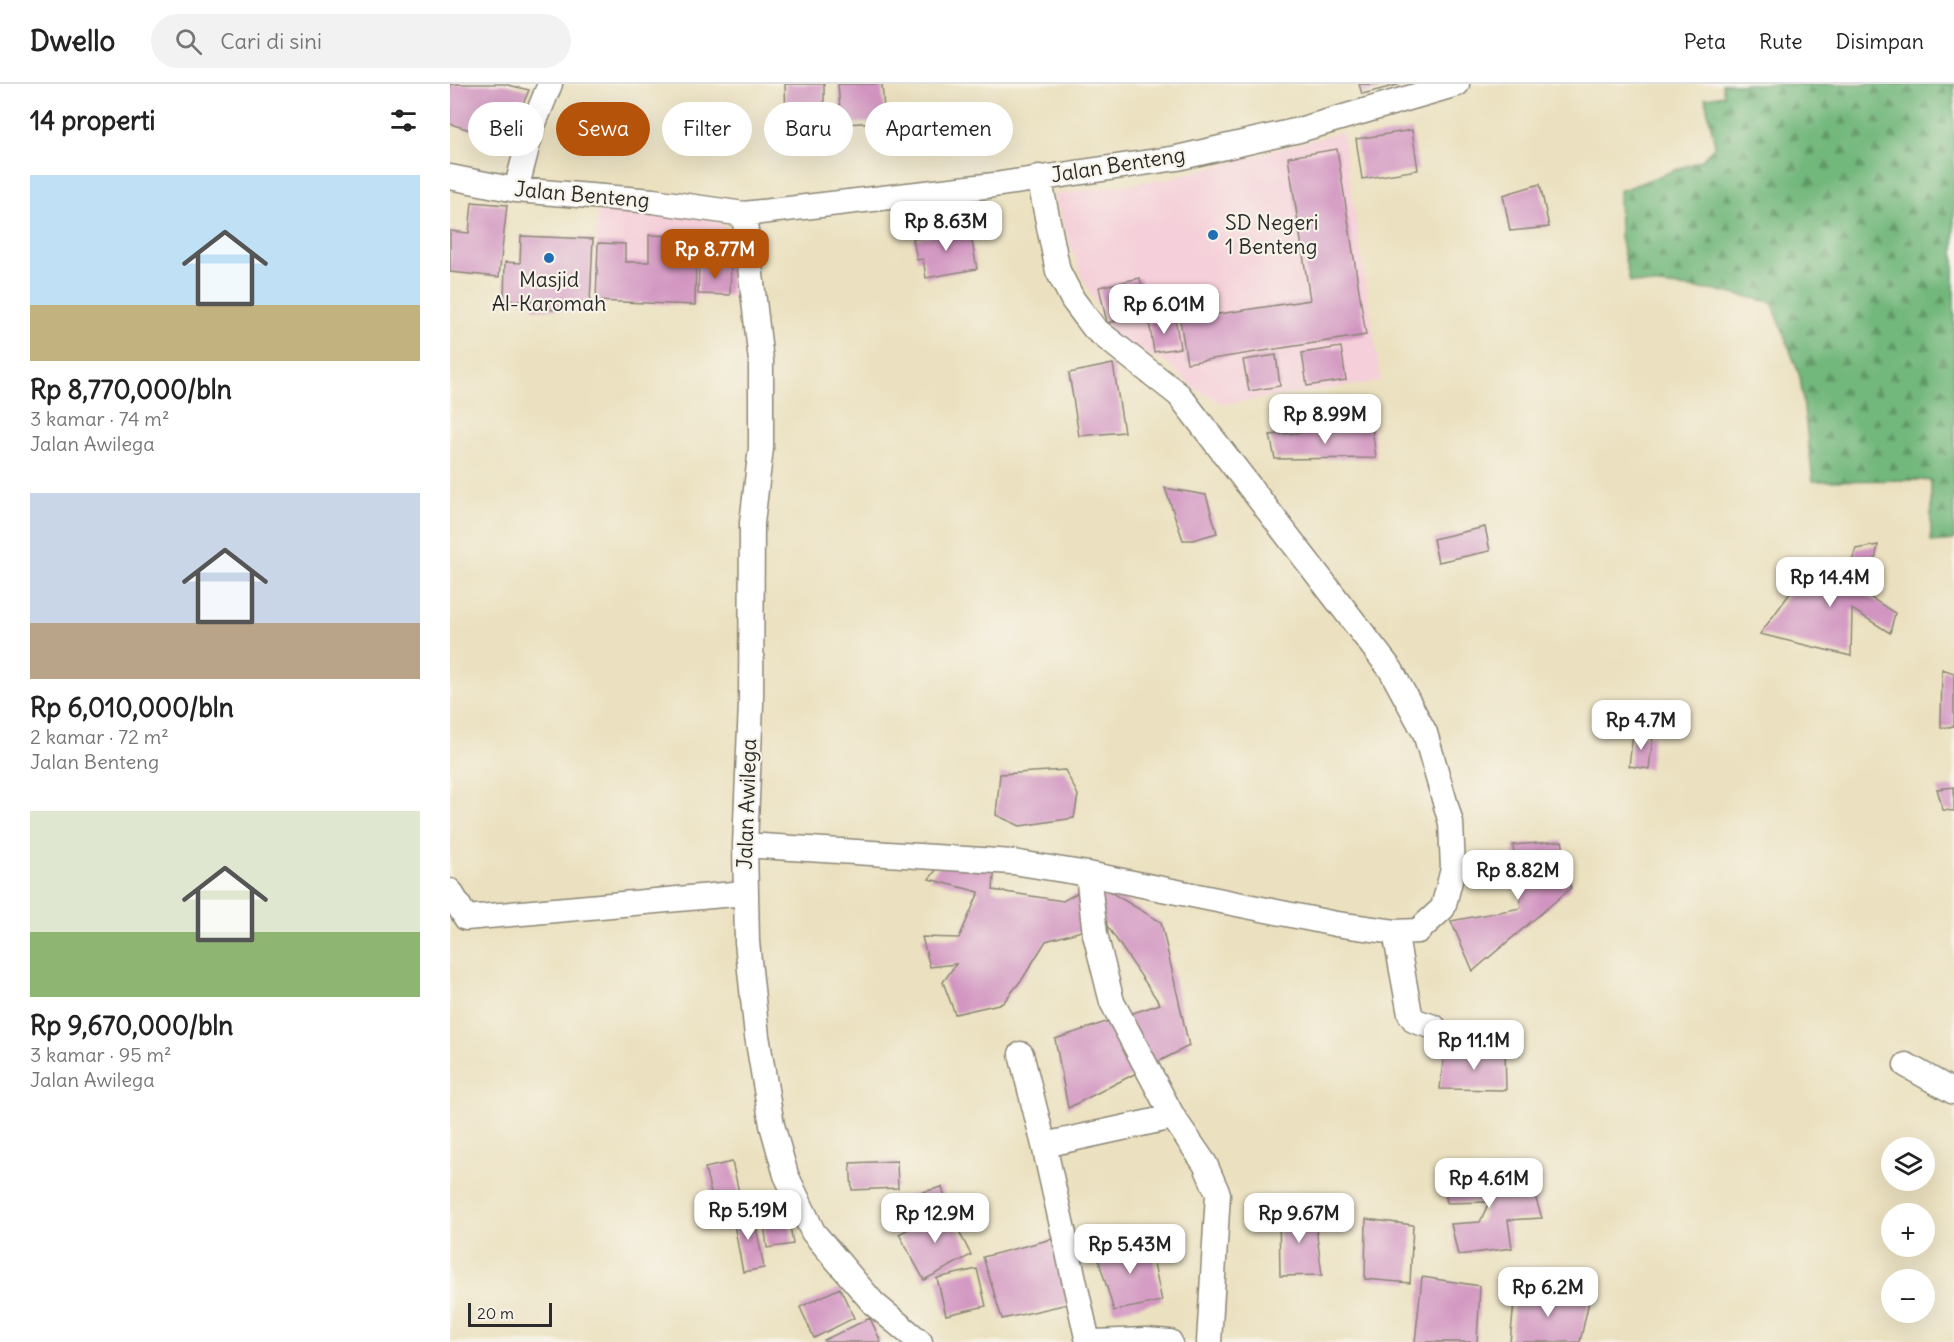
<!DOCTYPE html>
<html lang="id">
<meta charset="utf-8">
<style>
body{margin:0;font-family:Delius,sans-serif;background:#f2f2f2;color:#222;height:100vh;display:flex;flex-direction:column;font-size:22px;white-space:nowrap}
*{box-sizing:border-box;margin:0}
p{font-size:20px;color:#767676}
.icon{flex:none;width:33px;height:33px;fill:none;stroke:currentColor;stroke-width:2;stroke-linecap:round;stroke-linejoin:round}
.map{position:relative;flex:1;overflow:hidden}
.sheet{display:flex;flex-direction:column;background:#fff;width:450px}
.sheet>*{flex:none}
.guide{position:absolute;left:18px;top:18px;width:570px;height:54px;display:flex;gap:12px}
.controls{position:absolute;left:1431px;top:1053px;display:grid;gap:12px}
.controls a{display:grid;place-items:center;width:54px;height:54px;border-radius:50%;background:#fff;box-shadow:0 6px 24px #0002;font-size:30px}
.scale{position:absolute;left:18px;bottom:15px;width:84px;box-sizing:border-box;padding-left:6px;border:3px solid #2b2b2b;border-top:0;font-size:16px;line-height:21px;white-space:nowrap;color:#2b2b2b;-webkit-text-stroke:4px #f7f3e8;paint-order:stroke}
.price{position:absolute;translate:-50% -51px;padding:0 14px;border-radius:12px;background:#fff;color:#222;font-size:20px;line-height:39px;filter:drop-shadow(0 2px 3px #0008)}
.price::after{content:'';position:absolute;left:50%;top:36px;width:18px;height:14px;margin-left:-9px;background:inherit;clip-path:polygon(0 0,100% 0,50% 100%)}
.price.active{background:#b45309;color:#fff}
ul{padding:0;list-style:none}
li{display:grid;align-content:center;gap:12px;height:318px;padding:0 30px}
li span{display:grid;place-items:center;height:186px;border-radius:0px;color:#555}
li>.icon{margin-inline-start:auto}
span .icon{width:108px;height:108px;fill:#fffc;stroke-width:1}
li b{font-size:26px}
h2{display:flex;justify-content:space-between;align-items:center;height:72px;padding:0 30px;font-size:26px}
.chip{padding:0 21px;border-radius:27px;background:#fff;box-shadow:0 6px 24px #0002;font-size:21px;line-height:54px}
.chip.active{background:#b45309;color:#fff}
header{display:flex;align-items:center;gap:36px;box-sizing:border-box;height:84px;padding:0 30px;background:#fff;border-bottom:2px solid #e0e0e0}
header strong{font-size:28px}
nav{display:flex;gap:33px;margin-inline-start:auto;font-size:21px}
.search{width:420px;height:54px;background:#f2f2f2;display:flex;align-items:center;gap:15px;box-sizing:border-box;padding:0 21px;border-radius:33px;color:#767676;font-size:22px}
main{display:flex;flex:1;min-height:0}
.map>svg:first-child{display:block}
.built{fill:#f5cfd9}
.forest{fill:url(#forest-firs);stroke:#4e7153;stroke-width:1.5}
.building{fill:#d295c1}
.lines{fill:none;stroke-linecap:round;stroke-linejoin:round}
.minor-casing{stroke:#8b8676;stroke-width:27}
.minor{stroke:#fff;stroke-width:24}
.poi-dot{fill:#1f6fb2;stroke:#f7f3e8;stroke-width:2}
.labels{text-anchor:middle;stroke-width:4.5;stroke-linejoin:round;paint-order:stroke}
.street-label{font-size:21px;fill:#2b2b2b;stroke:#f7f3e8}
.poi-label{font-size:21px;fill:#2b2b2b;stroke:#f7f3e8;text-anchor:start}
</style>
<header>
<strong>Dwello</strong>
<div class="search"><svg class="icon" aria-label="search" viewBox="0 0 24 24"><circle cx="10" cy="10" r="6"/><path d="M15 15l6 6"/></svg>Cari di sini</div>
<nav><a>Peta</a><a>Rute</a><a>Disimpan</a></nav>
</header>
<main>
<section class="sheet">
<h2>14 properti<svg class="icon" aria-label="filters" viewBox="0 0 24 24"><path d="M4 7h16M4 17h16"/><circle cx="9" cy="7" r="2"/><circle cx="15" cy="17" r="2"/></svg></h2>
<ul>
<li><span style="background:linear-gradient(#bfe0f5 70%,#c2b280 0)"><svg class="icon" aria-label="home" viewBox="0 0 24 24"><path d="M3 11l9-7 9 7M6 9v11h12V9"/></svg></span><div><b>Rp 8,770,000/bln</b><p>3 kamar · 74 m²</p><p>Jalan Awilega</p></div></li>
<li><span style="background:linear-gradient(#c9d6e8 70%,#b9a48a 0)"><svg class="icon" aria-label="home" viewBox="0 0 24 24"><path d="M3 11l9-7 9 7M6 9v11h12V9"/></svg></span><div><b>Rp 6,010,000/bln</b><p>2 kamar · 72 m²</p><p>Jalan Benteng</p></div></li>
<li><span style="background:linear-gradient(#dfe7d0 65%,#8fb573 0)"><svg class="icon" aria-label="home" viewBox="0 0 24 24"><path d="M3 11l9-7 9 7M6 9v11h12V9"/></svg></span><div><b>Rp 9,670,000/bln</b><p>3 kamar · 95 m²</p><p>Jalan Awilega</p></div></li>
</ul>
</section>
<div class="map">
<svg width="1504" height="1258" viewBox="0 0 1504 1258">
<defs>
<pattern id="forest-firs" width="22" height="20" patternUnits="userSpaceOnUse" patternTransform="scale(1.5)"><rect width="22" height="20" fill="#72b77b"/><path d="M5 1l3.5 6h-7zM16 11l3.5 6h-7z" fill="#5e9565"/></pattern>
</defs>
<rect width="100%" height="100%" fill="#f7f3e8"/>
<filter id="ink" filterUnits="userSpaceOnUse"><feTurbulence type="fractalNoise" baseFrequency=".0167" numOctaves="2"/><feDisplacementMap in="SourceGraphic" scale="12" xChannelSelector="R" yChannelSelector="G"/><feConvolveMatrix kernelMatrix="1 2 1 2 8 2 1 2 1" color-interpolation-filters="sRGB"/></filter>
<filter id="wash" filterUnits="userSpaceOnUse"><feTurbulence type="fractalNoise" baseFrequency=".008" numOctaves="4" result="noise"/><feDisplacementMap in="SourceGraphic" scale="24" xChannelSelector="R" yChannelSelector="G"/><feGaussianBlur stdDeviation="1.35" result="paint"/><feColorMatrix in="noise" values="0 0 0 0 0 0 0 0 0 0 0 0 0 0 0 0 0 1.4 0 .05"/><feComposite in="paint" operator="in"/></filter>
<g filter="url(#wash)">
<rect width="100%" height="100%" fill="#ebe1c0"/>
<path class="built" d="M892 48 931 297 774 320 744 304 718 280 664 254 631 191 604 111 722 94Z
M148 122 262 134 274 141 287 175 291 214 246 212 245 221 143 219Z"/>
<path class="forest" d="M1272 0H1504V456L1481 458V396L1363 397 1350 293 1322 218 1269 207 1180 198 1170 153 1169 107 1252 76 1265 61 1255 14 1274 11Z"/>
<g id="blocks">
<path class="building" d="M0 0H54L79 6 57 57 0 40Z
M335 0H374V39H336Z
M388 0H432L435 38 391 40Z
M909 0H948V1L912 10Z
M962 46 968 86 912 95 906 55Z
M887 65 916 251 737 279 730 236 860 216 838 73Z
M1090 100 1099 143 1060 147 1053 111Z
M22 118 57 121 49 193 0 188V147L19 149Z
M504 142 505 148 520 146 527 185 476 194 473 175 467 176 463 155 487 151 486 145Z
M199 151 254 153 253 177 246 176 245 221 146 217 148 159 175 160V178H199Z
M71 152 143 155 140 219 117 218V226L83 225 84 217 54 216 55 178 70 179Z
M249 182H281L280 211 248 210Z
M690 194 698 230 657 239 649 203Z
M725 233 730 264 704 268 699 237Z
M891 263 896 296 857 302 852 269Z
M826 271 830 302 799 307 793 276Z
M663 280 674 348 629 352 619 289Z
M922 343 926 374 825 375 820 351Z
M715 404 756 411 767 449 743 456H733Z
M1035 443 1040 467 988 478 983 455Z
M1428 461 1418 512 1445 529 1440 549 1402 525 1401 572 1310 550 1352 493 1396 497 1406 465Z
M1492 585 1504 589V642L1491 644Z
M1183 650 1203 652 1199 685 1179 682Z
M615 686 628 711 624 734 570 742 546 731 550 690Z
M1504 703V727L1493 726 1487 705Z
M1112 757 1121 804 1023 887 1001 837 1071 824 1063 761Z
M494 776 545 779 543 806 613 817 645 799 711 838 739 962 618 1024 605 955 710 920 656 840 596 857 573 894 553 919 505 930 493 898 506 880 480 883 472 853 509 854 529 808 479 795Z
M1055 966 1056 1006 990 1005 994 969Z
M447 1077 448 1104 402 1106 400 1079Z
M282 1078 293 1125 266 1131 255 1084Z
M1055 1084 1057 1101 1082 1103 1092 1134 1058 1136 1062 1164 1008 1171 1001 1140 1030 1138 1039 1118 997 1119 993 1093Z
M492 1103 496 1119 447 1132 443 1116Z
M497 1124 521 1171 474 1196 449 1150Z
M303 1126 314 1184 293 1188 282 1130Z
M829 1126 864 1128 872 1191 830 1192Z
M339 1135 343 1160 317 1164 314 1139Z
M916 1135 963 1141 960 1199 915 1195Z
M602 1155 618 1220 552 1235 533 1173Z
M699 1156 712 1217 664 1227 645 1164Z
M527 1185 536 1222 496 1231 487 1194Z
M972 1193 1030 1202 1027 1258H965Z
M390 1204 404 1234 364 1254 350 1223Z
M1065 1210 1140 1213 1130 1258H1060Z
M420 1234 431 1258H375L374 1256Z"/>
</g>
</g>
<g filter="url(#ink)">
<use href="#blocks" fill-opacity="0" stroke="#8b8676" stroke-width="1.5"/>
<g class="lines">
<g class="minor-casing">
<path id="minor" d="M0 93 66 106 203 117 294 130 544 101 727 74 849 46 1007 0
M589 93 608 187 623 216 645 245 729 311 941 586 975 649 1001 739 1003 785 993 824 968 847 945 848 886 840 638 790
M66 106 82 44 100 0
M294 130 311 277V364L302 439 301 620 295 761 297 858 307 952 322 1041 336 1091 363 1148 424 1220 470 1258
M295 761 563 778 638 790 645 850 662 918 723 1033 755 1080 768 1110 759 1258
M0 807 16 834 295 809
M945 848 960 930 965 937 984 943
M571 970 594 1061
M1456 981 1504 1008
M638 1258 594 1061 723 1033
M644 1258 696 1256 720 1258"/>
</g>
<use href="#minor" class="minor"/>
</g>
</g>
<g class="poi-dot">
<circle cx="763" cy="151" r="6"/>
<circle cx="99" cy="174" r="6"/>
</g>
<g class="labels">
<g class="street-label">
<text transform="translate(668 81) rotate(-9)" y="7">Jalan Benteng</text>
<text transform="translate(132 111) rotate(5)" y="7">Jalan Benteng</text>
<text transform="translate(297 720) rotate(-88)" y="7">Jalan Awilega</text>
</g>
<g class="poi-label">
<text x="775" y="146">SD Negeri<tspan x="775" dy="24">1 Benteng</tspan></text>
<text x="99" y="203" text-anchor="middle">Masjid<tspan x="99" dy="24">Al-Karomah</tspan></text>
</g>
</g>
</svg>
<div class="controls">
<a><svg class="icon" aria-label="layers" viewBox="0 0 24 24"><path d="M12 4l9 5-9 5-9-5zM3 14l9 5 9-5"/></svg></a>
<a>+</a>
<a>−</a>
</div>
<div class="scale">20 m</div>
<b class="price" style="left:496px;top:168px">Rp 8.63M</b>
<b class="price active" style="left:265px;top:196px">Rp 8.77M</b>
<b class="price" style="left:714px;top:251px">Rp 6.01M</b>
<b class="price" style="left:875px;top:361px">Rp 8.99M</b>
<b class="price" style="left:1380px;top:524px">Rp 14.4M</b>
<b class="price" style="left:1191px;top:667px">Rp 4.7M</b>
<b class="price" style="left:1068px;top:817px">Rp 8.82M</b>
<b class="price" style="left:1024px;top:987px">Rp 11.1M</b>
<b class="price" style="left:1039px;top:1125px">Rp 4.61M</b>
<b class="price" style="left:298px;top:1157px">Rp 5.19M</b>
<b class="price" style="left:485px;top:1160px">Rp 12.9M</b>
<b class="price" style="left:849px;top:1160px">Rp 9.67M</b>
<b class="price" style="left:680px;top:1191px">Rp 5.43M</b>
<b class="price" style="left:1098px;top:1234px">Rp 6.2M</b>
<div class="guide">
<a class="chip">Beli</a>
<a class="chip active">Sewa</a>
<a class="chip">Filter</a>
<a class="chip">Baru</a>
<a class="chip">Apartemen</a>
</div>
</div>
</main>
